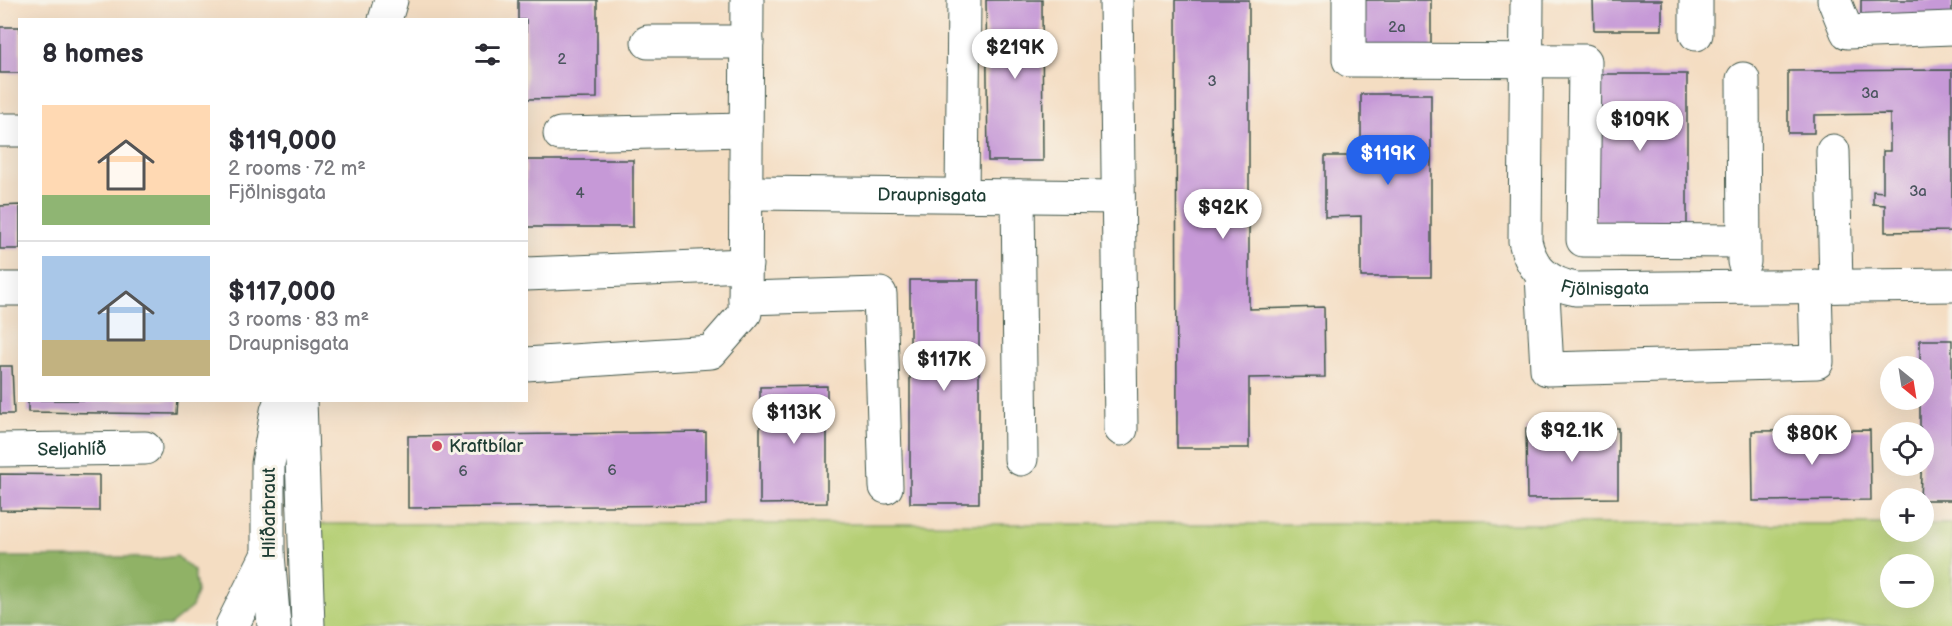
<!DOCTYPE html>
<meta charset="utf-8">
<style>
body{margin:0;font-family:"Balsamiq Sans",sans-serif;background:#f2f2f3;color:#2b2b33;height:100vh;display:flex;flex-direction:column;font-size:22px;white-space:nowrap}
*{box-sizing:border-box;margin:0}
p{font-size:20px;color:#7c7c81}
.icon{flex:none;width:33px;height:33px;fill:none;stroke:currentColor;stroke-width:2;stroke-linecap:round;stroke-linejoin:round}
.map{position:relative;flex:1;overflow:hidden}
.drawer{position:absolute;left:18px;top:18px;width:510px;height:384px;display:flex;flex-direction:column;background:#fff;border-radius:0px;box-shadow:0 6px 24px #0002}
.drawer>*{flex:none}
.needle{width:39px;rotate:150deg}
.buttons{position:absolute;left:1880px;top:356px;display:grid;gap:12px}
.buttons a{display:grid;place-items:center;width:54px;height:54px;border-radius:50%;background:#fff;box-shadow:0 6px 24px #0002;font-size:30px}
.price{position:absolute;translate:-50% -51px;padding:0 14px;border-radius:21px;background:#fff;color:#222;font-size:20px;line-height:39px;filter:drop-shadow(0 2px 3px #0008)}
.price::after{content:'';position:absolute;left:50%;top:36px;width:18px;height:14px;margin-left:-9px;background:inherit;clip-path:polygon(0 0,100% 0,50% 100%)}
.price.current{background:#2563eb;color:#fff}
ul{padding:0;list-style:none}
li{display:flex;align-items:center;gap:18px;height:150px;padding:0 24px}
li+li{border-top:2px solid #e1e1e2}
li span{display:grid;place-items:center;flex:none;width:168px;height:120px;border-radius:0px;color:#555}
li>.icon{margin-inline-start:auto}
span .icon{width:72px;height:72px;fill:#fffc;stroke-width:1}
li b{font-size:26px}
h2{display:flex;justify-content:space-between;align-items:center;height:72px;padding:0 24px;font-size:26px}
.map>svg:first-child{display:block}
.green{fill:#b5cf75;stroke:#6a8654;stroke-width:1.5;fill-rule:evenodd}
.forest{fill:#90b266;stroke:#58784d;stroke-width:1.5}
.building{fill:#c699d7}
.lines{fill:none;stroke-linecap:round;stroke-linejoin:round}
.minor-casing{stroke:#3f5549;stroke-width:35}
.major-casing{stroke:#3f5549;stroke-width:35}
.highway-casing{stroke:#3f5549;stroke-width:35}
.minor{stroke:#fff;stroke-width:33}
.major{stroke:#fff;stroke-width:33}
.highway{stroke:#fff;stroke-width:33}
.poi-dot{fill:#d1495b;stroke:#f7f3e8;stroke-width:2}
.labels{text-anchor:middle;stroke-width:6;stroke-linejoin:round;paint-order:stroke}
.number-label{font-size:15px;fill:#49545d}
.street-label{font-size:18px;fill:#1f3d34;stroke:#f7f3e8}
.poi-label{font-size:18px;fill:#1f3d34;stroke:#f7f3e8;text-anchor:start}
</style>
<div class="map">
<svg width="1952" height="626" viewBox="0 0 1952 626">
<rect width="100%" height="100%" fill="#f7f3e8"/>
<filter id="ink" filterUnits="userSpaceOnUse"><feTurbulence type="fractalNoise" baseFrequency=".0167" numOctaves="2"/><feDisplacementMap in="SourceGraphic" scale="12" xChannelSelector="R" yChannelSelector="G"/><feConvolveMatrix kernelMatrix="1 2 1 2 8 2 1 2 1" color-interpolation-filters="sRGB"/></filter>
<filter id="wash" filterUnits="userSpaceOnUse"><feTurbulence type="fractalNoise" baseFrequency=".008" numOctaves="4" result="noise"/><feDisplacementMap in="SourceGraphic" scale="24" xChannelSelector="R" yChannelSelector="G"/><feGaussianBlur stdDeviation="1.35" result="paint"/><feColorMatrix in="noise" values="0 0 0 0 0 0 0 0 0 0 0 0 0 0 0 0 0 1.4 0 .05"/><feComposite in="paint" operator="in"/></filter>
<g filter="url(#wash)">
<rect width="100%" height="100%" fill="#f4ddc2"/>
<path class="green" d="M319 524H1890V531H1923V524H1952V626H323ZM1890 564H1923V597H1890Z"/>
<path class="forest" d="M177 556 194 571 197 592 192 607 169 626H0V557H130L155 559Z"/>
<g id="blocks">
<path class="building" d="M518 0H597V98L526 99V20H518Z
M986 0H1042L1043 161H988Z
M1176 0H1249V309L1324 307 1325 377 1249 378V448H1177Z
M1362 0H1431V54L1362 55Z
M1593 0H1662V30H1594Z
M1861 0H1952V18L1861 19Z
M0 27H20V73H0Z
M1952 70V231L1885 232V205L1873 204V191L1883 192V151H1890V114L1814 115V133H1788V71Z
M1594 74H1687V229L1594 230Z
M1361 94H1431V277H1361V216L1325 217V156H1361Z
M526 160H633V227H526Z
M20 205V249H0V206Z
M910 280H979V503H910Z
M1920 340H1952V500H1923L1920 498 1923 432H1920V399H1923V366H1920Z
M0 366H12L14 414H0Z
M827 386V503L760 504V387Z
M28 400H178L177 414 28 412Z
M1526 428H1618V498L1527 499Z
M1870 430 1871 500 1753 501 1752 431Z
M706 432V505L408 508V436Z
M0 474 99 475V511L0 510Z"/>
</g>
</g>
<g filter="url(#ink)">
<use href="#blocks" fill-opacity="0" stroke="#3f5549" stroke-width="1.5"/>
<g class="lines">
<g class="minor-casing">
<g id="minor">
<path d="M1116 0 1121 429"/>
<path d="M1349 0V60L1585 61 1583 240 1744 241"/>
<path id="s1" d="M1527 0 1525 241C1531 269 1548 284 1576 289L1952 285"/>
<path d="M1834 0 1847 32 1952 28"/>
<path d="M1696 34V0"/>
<path d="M648 42H747"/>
<path d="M1743 79 1744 262"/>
<path d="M0 130H20"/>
<path d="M560 134 746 130"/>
<path d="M1833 151 1836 286"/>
<path id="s2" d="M746 193 1118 197"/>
<path d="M962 195 964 0"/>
<path d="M1018 196 1021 459"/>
<path d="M526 274 746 265"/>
<path d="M1542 275 1547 369 1817 362 1815 286"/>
<path d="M0 289H20"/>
<path d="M745 298 880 294 886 487"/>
<path d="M526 364 711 352 745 313 747 0"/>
<path id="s3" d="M0 450 145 448"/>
</g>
</g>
<g class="major-casing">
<path id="major" d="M385 20 391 0
M300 400 308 626
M274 626 268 554V464L277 411 281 400"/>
</g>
<g class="highway-casing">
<path id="highway" d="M232 626 268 554"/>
</g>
<use href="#minor" class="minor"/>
<use href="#major" class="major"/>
<use href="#highway" class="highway"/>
</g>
</g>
<circle class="poi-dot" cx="437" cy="446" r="6"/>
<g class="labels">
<g class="number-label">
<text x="1397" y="32">2a</text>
<text x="562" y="64">2</text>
<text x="1212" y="86">3</text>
<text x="1870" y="98">3a</text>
<text x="1918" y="196">3a</text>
<text x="580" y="198">4</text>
<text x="612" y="475">6</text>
<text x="463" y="476">6</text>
</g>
<g class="street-label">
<text dy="6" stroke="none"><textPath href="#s2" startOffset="186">Draupnisgata</textPath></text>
<text dy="6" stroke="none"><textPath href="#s1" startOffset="345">Fjölnisgata</textPath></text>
<text dy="6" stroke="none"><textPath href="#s3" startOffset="72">Seljahlíð</textPath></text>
<text transform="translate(269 513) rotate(-90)" y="6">Hlíðarbraut</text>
</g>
<g class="poi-label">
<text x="449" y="452">Kraftbílar</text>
</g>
</g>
</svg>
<div class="buttons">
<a><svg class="needle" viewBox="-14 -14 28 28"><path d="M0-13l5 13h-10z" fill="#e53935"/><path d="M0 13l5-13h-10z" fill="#7c7c81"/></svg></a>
<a><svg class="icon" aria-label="locate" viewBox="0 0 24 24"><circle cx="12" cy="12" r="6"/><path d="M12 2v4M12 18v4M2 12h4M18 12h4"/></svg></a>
<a>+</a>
<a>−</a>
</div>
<b class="price" style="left:1015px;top:80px">$219K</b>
<b class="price" style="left:1640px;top:152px">$109K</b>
<b class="price current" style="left:1388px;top:186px">$119K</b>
<b class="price" style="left:1223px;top:240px">$92K</b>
<b class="price" style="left:944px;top:392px">$117K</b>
<b class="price" style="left:794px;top:445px">$113K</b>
<b class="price" style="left:1572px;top:463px">$92.1K</b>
<b class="price" style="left:1812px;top:466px">$80K</b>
<section class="drawer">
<h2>8 homes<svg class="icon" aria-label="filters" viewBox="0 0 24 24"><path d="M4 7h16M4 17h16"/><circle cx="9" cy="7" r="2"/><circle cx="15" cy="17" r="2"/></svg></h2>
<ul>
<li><span style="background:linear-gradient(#ffd9b3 75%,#8fb573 0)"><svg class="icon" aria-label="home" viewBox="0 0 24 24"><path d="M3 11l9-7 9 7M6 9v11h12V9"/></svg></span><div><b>$119,000</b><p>2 rooms · 72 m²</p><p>Fjölnisgata</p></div></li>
<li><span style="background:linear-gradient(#a9c7e8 70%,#c2b280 0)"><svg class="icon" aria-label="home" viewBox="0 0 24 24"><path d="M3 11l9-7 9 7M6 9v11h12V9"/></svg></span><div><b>$117,000</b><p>3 rooms · 83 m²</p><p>Draupnisgata</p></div></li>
</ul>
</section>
</div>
